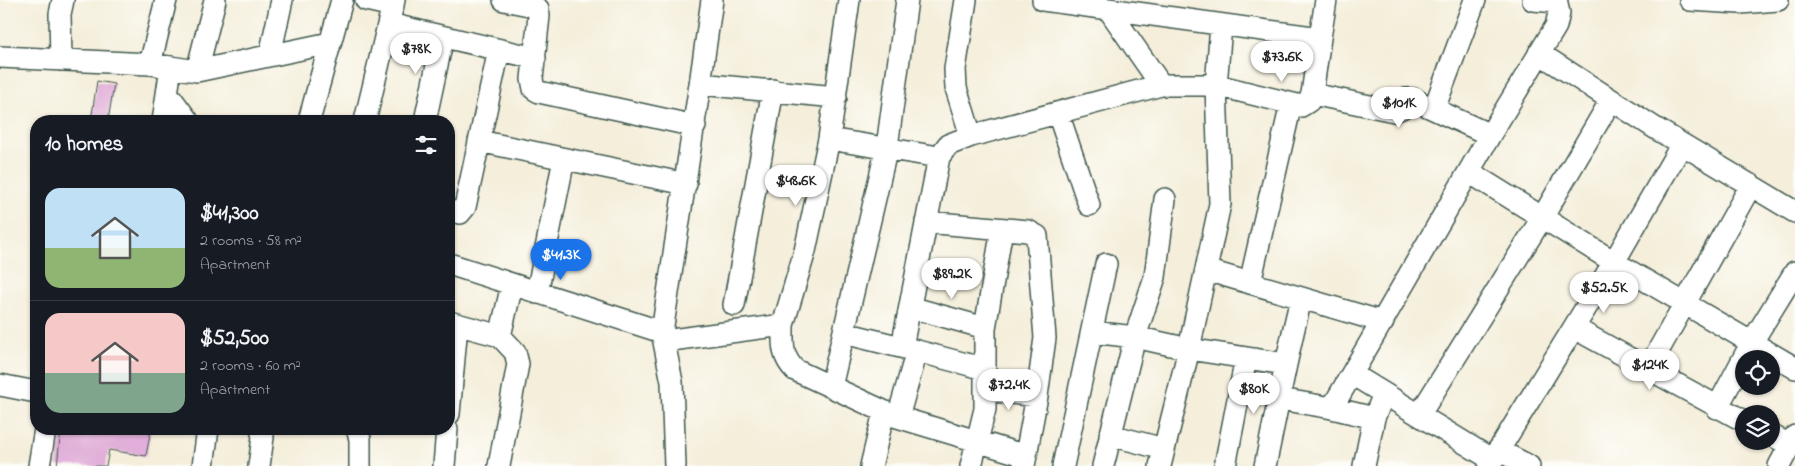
<!DOCTYPE html>
<meta charset="utf-8">
<style>
body{margin:0;font-family:"Indie Flower",sans-serif;background:#242831;color:#f1f3f6;height:100vh;display:flex;flex-direction:column;font-size:19px;white-space:nowrap}
*{box-sizing:border-box;margin:0}
p{font-size:16px;color:#9ea1a6}
.icon{flex:none;width:28px;height:28px;fill:none;stroke:currentColor;stroke-width:2;stroke-linecap:round;stroke-linejoin:round}
.map{position:relative;flex:1;overflow:hidden}
.drawer{position:absolute;left:30px;top:115px;width:425px;height:320px;display:flex;flex-direction:column;background:#171b24;border-radius:20px;box-shadow:0 1px 4px #0004}
.drawer>*{flex:none}
.tools{position:absolute;left:1735px;top:350px;display:grid;gap:10px}
.tools a{display:grid;place-items:center;width:45px;height:45px;border-radius:50%;background:#171b24;box-shadow:0 1px 4px #0004;font-size:25px}
.price{position:absolute;translate:-50% -42px;padding:0 11px;border-radius:18px;background:#fff;color:#222;font-size:16px;line-height:32px;filter:drop-shadow(0 1px 2px #0008)}
.price::after{content:'';position:absolute;left:50%;top:30px;width:15px;height:11px;margin-left:-8px;background:inherit;clip-path:polygon(0 0,100% 0,50% 100%)}
.price.active{background:#1a73e8;color:#fff}
ul{padding:0;list-style:none}
li{display:flex;align-items:center;gap:15px;height:125px;padding:0 15px}
li+li{border-top:1px solid #363941}
li span{display:grid;place-items:center;flex:none;width:140px;height:100px;border-radius:15px;color:#555}
li>.icon{margin-inline-start:auto}
span .icon{width:60px;height:60px;fill:#fffc;stroke-width:1}
li b{font-size:21px}
h2{display:flex;justify-content:space-between;align-items:center;height:60px;padding:0 15px;font-size:21px}
.map>svg:first-child{display:block}
.building{fill:#e1afd9}
.lines{fill:none;stroke-linecap:round;stroke-linejoin:round}
.minor-casing{stroke:#3f584d;stroke-width:24}
.minor{stroke:#fff;stroke-width:21}
</style>
<div class="map">
<svg width="1795" height="466" viewBox="0 0 1795 466">
<rect width="100%" height="100%" fill="#fdfcf7"/>
<filter id="ink" filterUnits="userSpaceOnUse"><feTurbulence type="fractalNoise" baseFrequency=".02" numOctaves="2"/><feDisplacementMap in="SourceGraphic" scale="10" xChannelSelector="R" yChannelSelector="G"/><feConvolveMatrix kernelMatrix="1 2 1 2 8 2 1 2 1" color-interpolation-filters="sRGB"/></filter>
<filter id="wash" filterUnits="userSpaceOnUse"><feTurbulence type="fractalNoise" baseFrequency=".0096" numOctaves="4" result="noise"/><feDisplacementMap in="SourceGraphic" scale="20" xChannelSelector="R" yChannelSelector="G"/><feGaussianBlur stdDeviation="1.12" result="paint"/><feColorMatrix in="noise" values="0 0 0 0 0 0 0 0 0 0 0 0 0 0 0 0 0 1.4 0 .05"/><feComposite in="paint" operator="in"/></filter>
<g filter="url(#wash)">
<rect width="100%" height="100%" fill="#f4eeda"/>
<g id="blocks">
<path class="building" d="M97 81 114 84 108 121H91Z
M61 429H151L146 456 109 450 106 466H57Z"/>
</g>
</g>
<g filter="url(#ink)">
<use href="#blocks" fill-opacity="0" stroke="#3f584d" stroke-width="1"/>
<g class="lines">
<g class="minor-casing">
<path id="minor" d="M366 0 393 6
M504 0 529 5 538 9 539 16 532 79 534 89 539 92 695 126
M712 0 700 84 836 97
M966 0 955 69 956 88 971 136
M1043 0 1320 38 1326 0
M1533 0 1557 2
M1690 0 1740 3 1778 0
M1109 10 1161 85
M389 24 535 58
M1539 53 1655 128 1795 212
M270 55 282 0
M0 57 150 64 197 71 330 43
M61 60 60 14 63 0
M150 64 166 0
M197 71 215 0
M168 94 188 121
M1312 94 1394 111 1402 108 1406 99H1412L1490 135
M1434 109 1475 0
M1058 113 1089 205
M163 121 171 67
M309 121 342 0
M365 121 394 0
M425 121 443 37
M829 139 939 157
M479 141 686 184
M1469 172 1614 262 1795 368
M449 211 460 213 465 207 499 50
M926 222 1028 231 1037 236 1045 338 1037 396 1024 466
M449 264 662 332
M1206 270 1383 322
M1250 283 1291 104
M537 293 564 159
M734 305 773 90
M910 307 985 328
M449 322 500 336 512 285
M783 325C783 343 781 356 795 370L894 416 1026 456
M1574 328 1744 421
M1092 332 1135 337 1189 349 1285 364
M844 333 917 351 898 417
M664 341 783 325 805 251 829 139 849 0
M902 347 939 157 948 145 971 136 1161 85H1216L1301 106 1309 101 1312 94 1320 38
M917 351 985 369
M1648 369 1751 185
M1352 374 1491 459
M0 385 36 392
M831 387 887 147 907 0
M985 390 1037 396
M1280 399 1332 408 1490 135 1556 26 1559 13 1556 0
M1332 408 1374 418
M1717 408 1752 342 1795 272
M449 414 457 325
M1420 414 1542 218 1611 100
M357 429 360 439V466
M1110 435 1164 449
M1771 435 1790 445
M1498 450 1529 466
M39 466 45 429
M203 466 208 429
M259 466 263 437 261 429
M444 466 447 429
M499 466 518 364 515 352 500 336
M675 466 672 382 662 332 700 84
M871 466 884 412
M971 466 985 409V328L1002 229
M1063 466 1106 264
M1103 466 1135 337 1155 277 1165 199
M1160 466 1189 349 1220 204 1216 85 1221 26
M1225 466 1246 358
M1265 466C1277 410 1287 354 1301 299
M1364 466 1374 418 1384 394
M1489 466 1614 262 1682 144
M1779 466 1795 436"/>
</g>
<use href="#minor" class="minor"/>
</g>
</g>
</svg>
<div class="tools">
<a><svg class="icon" aria-label="locate" viewBox="0 0 24 24"><circle cx="12" cy="12" r="6"/><path d="M12 2v4M12 18v4M2 12h4M18 12h4"/></svg></a>
<a><svg class="icon" aria-label="layers" viewBox="0 0 24 24"><path d="M12 4l9 5-9 5-9-5zM3 14l9 5 9-5"/></svg></a>
</div>
<b class="price" style="left:416px;top:75px">$78K</b>
<b class="price" style="left:1282px;top:83px">$73.6K</b>
<b class="price" style="left:1399px;top:129px">$101K</b>
<b class="price" style="left:796px;top:207px">$48.6K</b>
<b class="price active" style="left:561px;top:281px">$41.3K</b>
<b class="price" style="left:952px;top:300px">$89.2K</b>
<b class="price" style="left:1604px;top:314px">$52.5K</b>
<b class="price" style="left:1650px;top:391px">$124K</b>
<b class="price" style="left:1009px;top:411px">$72.4K</b>
<b class="price" style="left:1254px;top:415px">$80K</b>
<section class="drawer">
<h2>10 homes<svg class="icon" aria-label="filters" viewBox="0 0 24 24"><path d="M4 7h16M4 17h16"/><circle cx="9" cy="7" r="2"/><circle cx="15" cy="17" r="2"/></svg></h2>
<ul>
<li><span style="background:linear-gradient(#bfe0f5 60%,#8fb573 0)"><svg class="icon" aria-label="home" viewBox="0 0 24 24"><path d="M3 11l9-7 9 7M6 9v11h12V9"/></svg></span><div><b>$41,300</b><p>2 rooms · 58 m²</p><p>Apartment</p></div></li>
<li><span style="background:linear-gradient(#f6c9c9 60%,#7fa58c 0)"><svg class="icon" aria-label="home" viewBox="0 0 24 24"><path d="M3 11l9-7 9 7M6 9v11h12V9"/></svg></span><div><b>$52,500</b><p>2 rooms · 60 m²</p><p>Apartment</p></div></li>
</ul>
</section>
</div>
